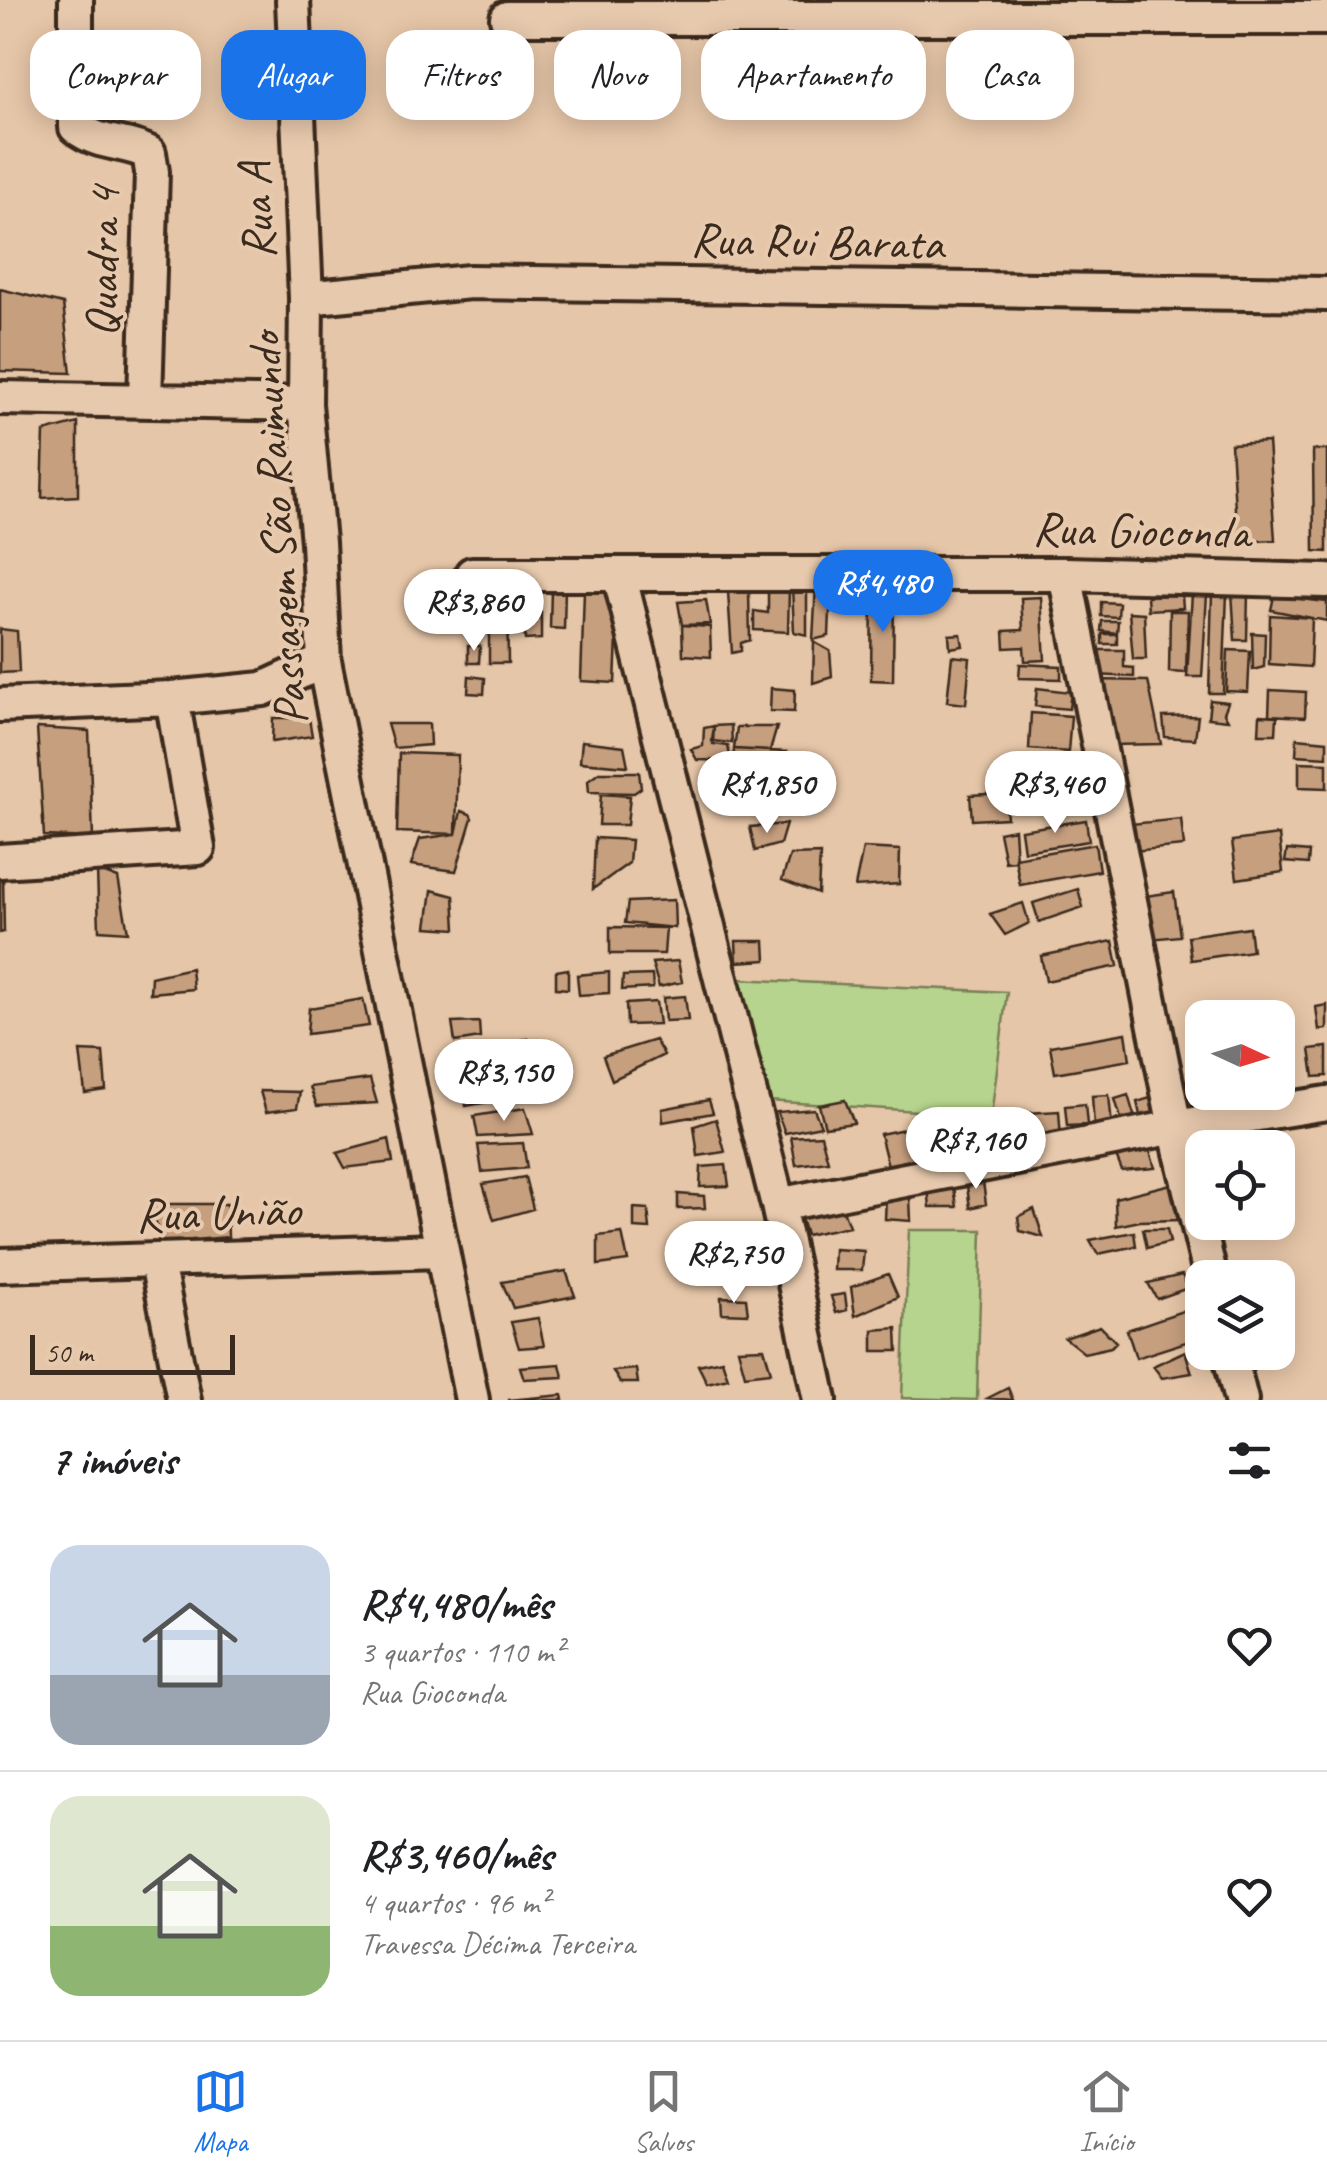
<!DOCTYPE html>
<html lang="pt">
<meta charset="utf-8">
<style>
body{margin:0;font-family:Caveat,sans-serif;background:#f6f6f6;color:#202124;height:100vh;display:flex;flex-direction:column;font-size:38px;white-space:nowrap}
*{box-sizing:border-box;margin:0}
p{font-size:32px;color:#757577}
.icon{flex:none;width:55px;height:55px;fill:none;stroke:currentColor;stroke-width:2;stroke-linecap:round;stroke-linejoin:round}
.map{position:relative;height:1400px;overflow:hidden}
.sheet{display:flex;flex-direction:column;background:#fff;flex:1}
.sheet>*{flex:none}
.guide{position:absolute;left:30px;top:30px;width:1268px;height:90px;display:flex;gap:20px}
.needle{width:65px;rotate:94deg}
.tools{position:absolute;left:1185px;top:1000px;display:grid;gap:20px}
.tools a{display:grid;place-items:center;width:110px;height:110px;border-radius:20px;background:#fff;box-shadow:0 5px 25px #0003;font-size:50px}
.scale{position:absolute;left:30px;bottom:25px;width:205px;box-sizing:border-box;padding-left:10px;border:5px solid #3b2a1e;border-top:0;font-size:28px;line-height:35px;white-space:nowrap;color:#3b2a1e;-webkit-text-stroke:8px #e7c9ad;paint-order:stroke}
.price{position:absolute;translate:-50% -85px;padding:0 22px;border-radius:35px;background:#fff;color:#222;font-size:32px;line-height:65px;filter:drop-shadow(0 2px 5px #0008)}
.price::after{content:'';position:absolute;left:50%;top:60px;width:30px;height:22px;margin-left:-15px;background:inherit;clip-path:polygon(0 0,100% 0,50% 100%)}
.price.selected{background:#1a73e8;color:#fff}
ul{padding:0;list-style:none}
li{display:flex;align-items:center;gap:30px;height:250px;padding:0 50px}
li+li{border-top:2px solid #e0e0e0}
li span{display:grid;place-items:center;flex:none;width:280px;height:200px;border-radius:30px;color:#555}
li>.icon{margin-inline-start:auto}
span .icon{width:120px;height:120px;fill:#fffc;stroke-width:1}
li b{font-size:42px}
h2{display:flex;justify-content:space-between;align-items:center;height:120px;padding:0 50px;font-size:42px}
.chip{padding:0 35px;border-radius:30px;background:#fff;box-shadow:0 5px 25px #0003;font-size:35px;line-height:90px}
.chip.selected{background:#1a73e8;color:#fff}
.dock{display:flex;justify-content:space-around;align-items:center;height:140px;border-top:2px solid #e0e0e0;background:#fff;font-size:28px;color:#757577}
.dock a{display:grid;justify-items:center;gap:5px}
.dock .selected{color:#1a73e8}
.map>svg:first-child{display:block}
.green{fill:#b6d48d;stroke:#787f56;stroke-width:2.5}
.building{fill:#c69f7f;stroke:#3b2a1e;stroke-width:2.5}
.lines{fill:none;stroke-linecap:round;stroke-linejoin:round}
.minor-casing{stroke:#3b2a1e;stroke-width:40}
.minor{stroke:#e7c9ad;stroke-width:32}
.labels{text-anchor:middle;stroke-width:8;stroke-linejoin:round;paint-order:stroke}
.street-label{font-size:48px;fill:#3b2a1e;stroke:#e7c9ad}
</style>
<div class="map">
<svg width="1327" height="1400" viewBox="0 0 1327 1400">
<rect width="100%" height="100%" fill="#e6c6a8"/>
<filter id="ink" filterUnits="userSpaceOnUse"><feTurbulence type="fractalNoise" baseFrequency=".01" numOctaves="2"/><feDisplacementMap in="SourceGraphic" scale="20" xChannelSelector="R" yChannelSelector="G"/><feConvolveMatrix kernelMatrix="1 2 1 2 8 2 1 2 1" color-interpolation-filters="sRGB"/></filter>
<g filter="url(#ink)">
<path class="green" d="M736 979 1007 992 991 1116 768 1101Z
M909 1230H982L977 1400 902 1398Z"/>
<path class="building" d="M0 289 63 304 71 373 0 371Z
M78 423V496L42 498 44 432Z
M1268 442 1275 540 1237 542 1231 444Z
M1313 450H1327V552L1314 551Z
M816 585H831L829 636 813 640Z
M792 586 807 589V635L794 632Z
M768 587 789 588 788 632 754 630V611L768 613Z
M551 588 565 589 564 629 550 628Z
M872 590H894L893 681 871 680Z
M584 591 619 593 615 683 581 681Z
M1232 591H1248L1247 640H1235Z
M728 592H749L750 640 741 643V651L732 653Z
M1212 592 1227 593 1223 693H1209Z
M1192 593 1207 594 1202 677H1187Z
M507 595 508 663H489V596Z
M1182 595 1183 608 1148 610 1147 596Z
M1274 596 1327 602V621L1271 610Z
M1041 597 1045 660 1025 661 1024 647 1005 648 1004 631 1023 630 1021 598Z
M706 600 710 624 682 625 678 602Z
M1101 602 1119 603 1118 617 1101 616Z
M479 610 481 635 466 636 464 612Z
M1170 611H1188L1186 673 1169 672Z
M524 612H541V639L525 640Z
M1129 612 1144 613 1146 659H1133Z
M1270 615 1312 618 1310 667 1269 664Z
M1102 621H1118L1117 633 1101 631Z
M682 625 710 627 711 657 683 655Z
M0 629 17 631 19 672 0 673Z
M1252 633 1265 634 1264 667 1253 670Z
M961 634 963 646 950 648 949 635Z
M1102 634H1117V644H1102Z
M814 642 830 651 832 677 813 683Z
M468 646H480L479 663H468Z
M1097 650H1124V667L1134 668V677L1096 675Z
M1228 650 1250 651 1248 692 1226 691Z
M952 656 970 658 966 704 947 702Z
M1020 664 1061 666V679L1019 678Z
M469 676 485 678 484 694 468 693Z
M1096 680 1148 681 1161 744 1111 745Z
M771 688 795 690 794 712 770 711Z
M1037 688 1071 692 1069 709 1035 706Z
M1270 690 1306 692 1305 717 1269 715Z
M1210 700 1228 702 1224 713 1228 720 1208 718Z
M1031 713 1071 716 1068 752 1029 749Z
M1260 715 1277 716 1276 734H1259Z
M1198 716 1195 739 1165 737 1163 717Z
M273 718H309L312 736 272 742Z
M387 724H429L430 745 394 748Z
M731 725 732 743 712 741 714 726Z
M714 726 713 744 728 746 731 761 697 760 691 749 703 746 704 728Z
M737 727H777L770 751 734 749Z
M37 728 89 731 93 838 44 836Z
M1297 738 1327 741V757L1296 755Z
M582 741 624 746 628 766 580 762Z
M734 749 787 752 785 769 733 768Z
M399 753 458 755 456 834 397 832Z
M1067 762 1070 776 1041 782 1038 768Z
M1299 762 1327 763V788L1299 787Z
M599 772H639L641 788 634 793 589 792 588 780Z
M761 777 765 804 725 807 722 784Z
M1066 783 1067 798 1044 800 1042 785Z
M769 788 795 789 794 797 781 798 782 805 771 804Z
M1005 793 1007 818 972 820 970 795Z
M601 794 630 796 627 825H599Z
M461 811 470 814 472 818 456 871 411 865 420 839 456 834Z
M1181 819 1184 846 1133 851 1130 824Z
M1086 820 1089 841 1024 851 1021 830Z
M786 824 780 844 755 851 750 827Z
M1014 829 1016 861 1005 862 999 832Z
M1279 835 1283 872 1237 879 1232 841Z
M595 838 631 840 629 863 593 889Z
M1095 844 1099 871 1020 885 1015 858Z
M863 848 900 850 899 884 855 887Z
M1287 850 1309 852 1308 864 1285 862Z
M820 854 818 894 782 880 790 855Z
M97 870 118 878 128 932 99 930Z
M3 874 4 932 0 933V875Z
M1078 889 1083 907 1039 922 1033 903Z
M432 890 454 896 456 929 427 927Z
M1174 892 1180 936 1151 939 1145 896Z
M674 900 675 928 625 923 628 902Z
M1023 903 1029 923 1005 935 990 914Z
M610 927 666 928 664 954H610Z
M1249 927 1252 951 1191 960 1188 936Z
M736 941H765L766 960 737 962Z
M1113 941 1118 966 1046 981 1041 956Z
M678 961 682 982 659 987 652 963Z
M191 968 193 989 150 993 151 977Z
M568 969V989L556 988V971Z
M609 972V993L579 995 577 975Z
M652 975 653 988 622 990 623 976Z
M685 996 688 1020 665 1021 663 998Z
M363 999 369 1026 307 1034 309 1008Z
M656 1002 659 1024 627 1025 626 1004Z
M1327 1005V1029L1319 1030 1316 1007Z
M1202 1018V1041L1198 1042 1196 1019Z
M479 1022 480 1038 455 1042 452 1023Z
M1126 1033 1130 1060 1055 1073 1050 1046Z
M528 1039 535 1067 507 1069 499 1043Z
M655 1040 664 1055 612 1080 603 1056Z
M484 1047 493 1067 461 1074 455 1051Z
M1327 1047V1076L1314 1077 1310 1049Z
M80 1051 103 1052 106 1090 85 1093Z
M1202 1078V1092H1265L1189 1113 1181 1082Z
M370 1079 377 1103 317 1106 310 1087Z
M503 1080 510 1098 466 1106 463 1083Z
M260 1091 300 1092 297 1108 266 1112Z
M1109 1095 1112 1126 1094 1127 1092 1096Z
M1128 1095 1136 1122 1123 1125 1115 1099Z
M1150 1098 1155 1121 1142 1124 1137 1102Z
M709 1100 713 1113 663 1122 662 1109Z
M845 1100 854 1123 825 1127 819 1105Z
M1085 1104 1087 1125 1067 1126 1065 1106Z
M525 1108 533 1134 478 1137 474 1116Z
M814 1109 821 1126 785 1133 777 1112Z
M1059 1111 1061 1140 1012 1144 1010 1114Z
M716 1119 725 1152 698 1156 694 1126Z
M976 1120 980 1151 960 1155 954 1124Z
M914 1127 922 1159 888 1166 880 1134Z
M821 1135 828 1161 796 1165 791 1137Z
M389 1139 393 1162 345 1168 337 1153Z
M523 1143 527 1168 482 1172 478 1145Z
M1149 1148 1155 1168 1122 1171 1116 1156Z
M726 1165 729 1186 700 1187 701 1167Z
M982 1175 986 1204 970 1208 966 1179Z
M525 1177 533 1209 494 1220 483 1184Z
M1171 1184 1179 1220 1140 1221 1116 1226 1115 1198Z
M954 1187 957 1207H930L928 1188Z
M678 1194 704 1196 705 1208 678 1209Z
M886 1197 910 1198 911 1221 885 1219Z
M153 1204H227L228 1237 159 1243Z
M842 1207 849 1226 806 1235 800 1215Z
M634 1208 648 1209 650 1229 634 1228Z
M1034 1209 1043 1237 1020 1231 1018 1217Z
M1143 1229H1167L1170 1242 1147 1248Z
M1134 1232 1136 1246 1098 1254 1090 1240Z
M622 1233 628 1261 598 1265V1236Z
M834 1249 864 1251 862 1270H833Z
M566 1271 575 1296 513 1308 502 1282Z
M888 1274 898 1297 855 1316 851 1287Z
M1182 1275 1188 1288 1157 1299 1148 1283Z
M845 1294 847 1310 836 1313 831 1296Z
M721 1297 746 1298 748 1314 722 1313Z
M1194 1307 1202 1337 1136 1358 1127 1330Z
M538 1318 544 1346 519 1348 511 1322Z
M1100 1326 1116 1342 1111 1347 1084 1353 1065 1338Z
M897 1328 898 1351H873V1330Z
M764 1348 771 1372 745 1375 738 1349Z
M1185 1351 1192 1373 1162 1378 1153 1366Z
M722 1360 728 1378 707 1383 698 1365Z
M560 1364 563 1377 524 1379 520 1367Z
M636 1369 638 1383H620L613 1371Z
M1008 1388 1013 1400 988 1398Z
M562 1395 563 1400H508Z"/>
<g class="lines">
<g class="minor-casing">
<path id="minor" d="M76 0V127C101 146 124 140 149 153L152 172 145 399
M293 0 306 298 305 404 318 542 324 661 472 1400
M507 18H1327
M306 298 470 282 1327 294
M0 398 305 404
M472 574H1065L1327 581
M619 574 778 1205 820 1400
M1065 574 1175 1127 1211 1278
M0 705 172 698 263 689 324 661
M0 861 198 848 172 698
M778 1205 1175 1127 1327 1103
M157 1262 184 1400
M0 1265 440 1251
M1229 1352 1241 1400"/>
</g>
<use href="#minor" class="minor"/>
</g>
</g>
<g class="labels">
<g class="street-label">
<text transform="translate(255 211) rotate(-93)" y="17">Rua A</text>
<text transform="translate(817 240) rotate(1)" y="17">Rua Rui Barata</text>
<text transform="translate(101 262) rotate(-89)" y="17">Quadra 4</text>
<text transform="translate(276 529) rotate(-94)" y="17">Passagem São Raimundo</text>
<text transform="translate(1141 529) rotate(1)" y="17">Rua Gioconda</text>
<text transform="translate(218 1211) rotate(-2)" y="17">Rua União</text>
</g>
</g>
</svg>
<div class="tools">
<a><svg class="needle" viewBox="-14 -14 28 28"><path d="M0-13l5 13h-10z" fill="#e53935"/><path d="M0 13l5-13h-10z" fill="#757577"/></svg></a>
<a><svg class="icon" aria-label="locate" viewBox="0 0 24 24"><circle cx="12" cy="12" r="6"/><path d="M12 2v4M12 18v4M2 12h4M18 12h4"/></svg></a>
<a><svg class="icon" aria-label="layers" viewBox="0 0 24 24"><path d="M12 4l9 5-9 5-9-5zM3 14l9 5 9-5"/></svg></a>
</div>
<div class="scale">50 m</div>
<b class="price selected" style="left:883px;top:635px">R$4,480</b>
<b class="price" style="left:474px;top:654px">R$3,860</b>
<b class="price" style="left:767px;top:836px">R$1,850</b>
<b class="price" style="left:1055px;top:836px">R$3,460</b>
<b class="price" style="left:504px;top:1124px">R$3,150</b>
<b class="price" style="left:976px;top:1192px">R$7,160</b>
<b class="price" style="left:734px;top:1306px">R$2,750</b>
<div class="guide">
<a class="chip">Comprar</a>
<a class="chip selected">Alugar</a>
<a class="chip">Filtros</a>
<a class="chip">Novo</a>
<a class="chip">Apartamento</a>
<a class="chip">Casa</a>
</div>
</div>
<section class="sheet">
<h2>7 imóveis<svg class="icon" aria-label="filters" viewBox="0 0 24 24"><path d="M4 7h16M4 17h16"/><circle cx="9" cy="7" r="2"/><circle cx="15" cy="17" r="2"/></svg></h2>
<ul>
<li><span style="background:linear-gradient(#c9d6e8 65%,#9aa5b1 0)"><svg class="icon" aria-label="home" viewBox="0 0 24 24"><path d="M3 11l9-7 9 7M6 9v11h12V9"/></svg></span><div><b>R$4,480/mês</b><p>3 quartos · 110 m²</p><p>Rua Gioconda</p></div><svg class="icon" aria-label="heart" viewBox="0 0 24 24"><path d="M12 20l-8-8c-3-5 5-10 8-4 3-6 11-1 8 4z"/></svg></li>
<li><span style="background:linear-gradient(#dfe7d0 65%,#8fb573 0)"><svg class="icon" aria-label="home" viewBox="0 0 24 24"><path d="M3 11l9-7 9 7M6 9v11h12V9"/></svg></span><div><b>R$3,460/mês</b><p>4 quartos · 96 m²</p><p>Travessa Décima Terceira</p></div><svg class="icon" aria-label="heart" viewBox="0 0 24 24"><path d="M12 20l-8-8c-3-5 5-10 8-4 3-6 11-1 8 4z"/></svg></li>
</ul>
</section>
<nav class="dock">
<a class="selected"><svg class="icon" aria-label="map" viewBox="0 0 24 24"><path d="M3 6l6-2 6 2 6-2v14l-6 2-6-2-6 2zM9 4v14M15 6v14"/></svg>Mapa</a>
<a><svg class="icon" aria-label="saved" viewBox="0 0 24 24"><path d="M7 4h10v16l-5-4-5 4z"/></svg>Salvos</a>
<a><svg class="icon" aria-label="home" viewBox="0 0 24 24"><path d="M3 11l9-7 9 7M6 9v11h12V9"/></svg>Início</a>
</nav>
